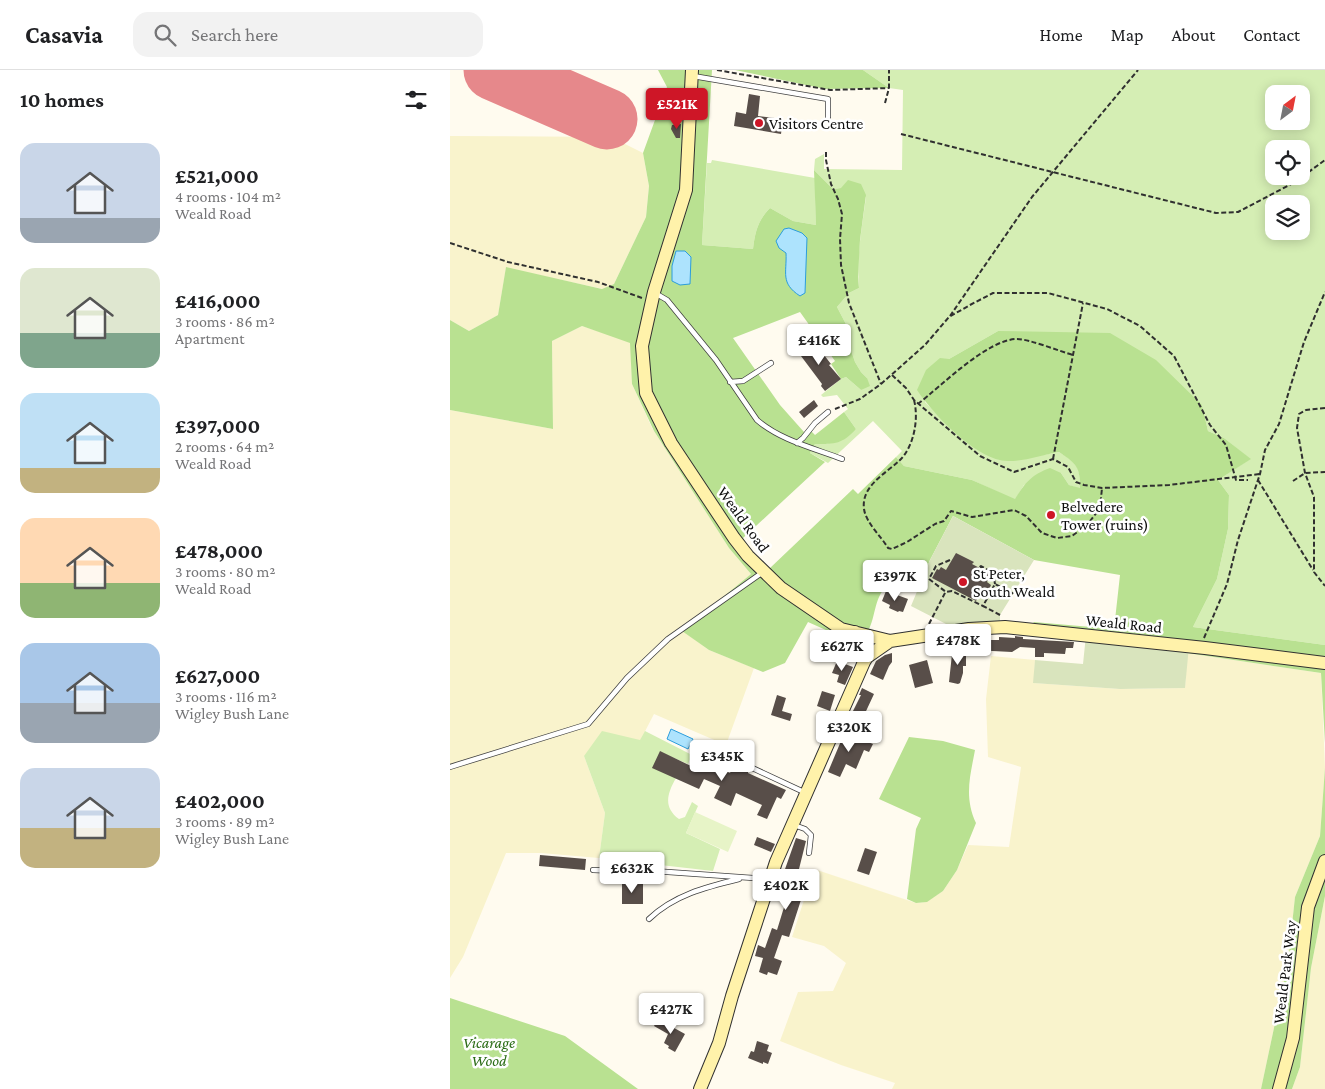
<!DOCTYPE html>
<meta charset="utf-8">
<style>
body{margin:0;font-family:"Crimson Pro",serif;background:#f2f2f2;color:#202124;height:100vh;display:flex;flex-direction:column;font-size:19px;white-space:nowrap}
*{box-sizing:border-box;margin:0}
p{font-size:16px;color:#757577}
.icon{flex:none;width:28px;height:28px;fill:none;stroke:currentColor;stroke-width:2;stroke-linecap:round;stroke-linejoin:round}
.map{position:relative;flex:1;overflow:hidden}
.drawer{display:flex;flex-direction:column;background:#fff;width:450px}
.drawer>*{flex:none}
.needle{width:32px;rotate:32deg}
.controls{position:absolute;left:815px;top:15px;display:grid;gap:10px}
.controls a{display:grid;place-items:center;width:45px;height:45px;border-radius:10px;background:#fff;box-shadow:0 2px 12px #0003;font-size:25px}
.price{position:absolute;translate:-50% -42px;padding:0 11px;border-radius:5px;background:#fff;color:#222;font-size:16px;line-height:32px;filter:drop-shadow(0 1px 2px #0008)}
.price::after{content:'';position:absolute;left:50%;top:30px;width:15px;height:11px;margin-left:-8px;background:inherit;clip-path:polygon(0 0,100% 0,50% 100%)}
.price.on{background:#ce1627;color:#fff}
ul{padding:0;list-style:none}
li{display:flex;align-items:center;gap:15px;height:125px;padding:0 20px}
li span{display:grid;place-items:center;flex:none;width:140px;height:100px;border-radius:15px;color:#555}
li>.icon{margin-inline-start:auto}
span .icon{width:60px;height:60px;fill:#fffc;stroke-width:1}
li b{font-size:21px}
h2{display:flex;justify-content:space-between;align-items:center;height:60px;padding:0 20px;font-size:21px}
header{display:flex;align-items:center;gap:30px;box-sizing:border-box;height:70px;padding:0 25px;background:#fff;border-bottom:1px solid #e0e0e0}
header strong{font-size:24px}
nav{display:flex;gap:28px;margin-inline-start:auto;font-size:18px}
.search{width:350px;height:45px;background:#f2f2f2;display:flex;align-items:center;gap:12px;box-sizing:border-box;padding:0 18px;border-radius:15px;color:#757577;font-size:19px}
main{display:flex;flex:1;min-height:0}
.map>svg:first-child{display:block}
.farmland{fill:#f9f3cc}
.green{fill:#d5eeb4;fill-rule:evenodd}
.forest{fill:#b9e191}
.cemetery{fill:#d9e4bd}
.pitch{fill:#e7f4c7}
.water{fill:#ade3fd;stroke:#2c9ddc}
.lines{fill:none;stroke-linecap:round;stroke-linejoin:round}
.runway{stroke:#e6888b;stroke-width:61}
.building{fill:#584e49}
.lane-casing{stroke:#414141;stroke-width:6}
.secondary-casing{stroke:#303030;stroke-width:14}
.path{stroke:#303030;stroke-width:2;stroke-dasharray:5 2.5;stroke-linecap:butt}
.lane{stroke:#fff;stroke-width:4.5}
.secondary{stroke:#fff2aa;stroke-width:12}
.poi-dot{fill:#ce1627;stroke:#fff;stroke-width:2}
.labels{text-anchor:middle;stroke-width:5;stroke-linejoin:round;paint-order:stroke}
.poi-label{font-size:16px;fill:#0e0e0e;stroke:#fff;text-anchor:start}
.street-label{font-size:16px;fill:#0e0e0e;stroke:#fff}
.park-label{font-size:16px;font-style:italic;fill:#2c6d17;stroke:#fff}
</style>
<header>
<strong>Casavia</strong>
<div class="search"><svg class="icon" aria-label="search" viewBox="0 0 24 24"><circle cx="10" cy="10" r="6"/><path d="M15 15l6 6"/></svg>Search here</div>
<nav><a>Home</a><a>Map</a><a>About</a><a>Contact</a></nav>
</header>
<main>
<section class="drawer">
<h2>10 homes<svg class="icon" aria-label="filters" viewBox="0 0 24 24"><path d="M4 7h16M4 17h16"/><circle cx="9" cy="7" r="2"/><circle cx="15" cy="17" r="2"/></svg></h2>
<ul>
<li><span style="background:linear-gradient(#c9d6e8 75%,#9aa5b1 0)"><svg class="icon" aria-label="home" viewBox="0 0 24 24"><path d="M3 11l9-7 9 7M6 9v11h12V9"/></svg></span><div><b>£521,000</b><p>4 rooms · 104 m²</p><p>Weald Road</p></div></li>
<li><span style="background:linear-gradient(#dfe7d0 65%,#7fa58c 0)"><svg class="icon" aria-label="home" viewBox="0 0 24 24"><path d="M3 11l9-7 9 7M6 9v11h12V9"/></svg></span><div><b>£416,000</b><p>3 rooms · 86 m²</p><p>Apartment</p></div></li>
<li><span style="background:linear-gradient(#bfe0f5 75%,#c2b280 0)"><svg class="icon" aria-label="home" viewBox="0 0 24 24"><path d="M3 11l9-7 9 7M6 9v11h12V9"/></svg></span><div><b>£397,000</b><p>2 rooms · 64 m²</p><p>Weald Road</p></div></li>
<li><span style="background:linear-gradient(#ffd9b3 65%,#8fb573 0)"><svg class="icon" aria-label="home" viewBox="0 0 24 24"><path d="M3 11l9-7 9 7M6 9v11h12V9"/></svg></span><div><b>£478,000</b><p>3 rooms · 80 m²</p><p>Weald Road</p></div></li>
<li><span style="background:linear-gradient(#a9c7e8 60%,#9aa5b1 0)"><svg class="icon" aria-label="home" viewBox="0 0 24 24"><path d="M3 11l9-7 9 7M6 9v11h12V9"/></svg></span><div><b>£627,000</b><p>3 rooms · 116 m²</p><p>Wigley Bush Lane</p></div></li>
<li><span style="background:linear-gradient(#c9d6e8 60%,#c2b280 0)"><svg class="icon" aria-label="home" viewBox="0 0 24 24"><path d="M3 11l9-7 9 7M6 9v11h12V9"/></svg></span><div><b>£402,000</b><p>3 rooms · 89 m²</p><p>Wigley Bush Lane</p></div></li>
</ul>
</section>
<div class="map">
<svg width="875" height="1019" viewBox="0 0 875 1019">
<rect width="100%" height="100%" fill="#fffbef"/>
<path class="farmland" d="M0 66 161 67 193 83 199 116 196 147 164 214 153 219 56 198 48 245 19 261 0 250Z
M132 256 181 272 182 314 202 358 279 478 301 504 233 561 259 580 304 598 276 675 204 644 190 671 134 686 155 743 149 788 91 783H56L13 887 0 908V340L103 359 102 271Z
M737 583 871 603 875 698 870 766 845 827 838 892 811 1019H442L445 1013 391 995 330 971 348 922 383 921 396 893 374 876 342 867 364 799 466 833 476 832 493 821 507 800 518 775 559 777 571 697 538 687 536 629 541 586 585 590 584 613 670 619 735 618Z
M875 826V1019H842L850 997 861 898Z"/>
<path class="green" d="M413 0H875V575L743 557 767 509 778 459 779 425 768 410 800 389 774 368 758 361 752 335 548 261 499 289 475 332 508 365 593 385 609 382C628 394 630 396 630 419L619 415 611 403 574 415 565 430 522 410 454 396 446 387 452 381 423 351 378 393 360 383 365 374H377L406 359 394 342 398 339 387 325 373 327 371 325 391 309 396 307 411 320 417 308 411 302 405 292 399 274 398 258 387 237 399 223 409 218C406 188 412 157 416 127L391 118 383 119 364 100 365 89 374 84V99L452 100 453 20 439 18ZM824 24H851V51H824ZM824 79H851V106H824ZM824 134H851V161H824Z
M262 90 365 108 366 155 343 151 320 138C308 150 305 162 303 179L252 175 257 93H261Z
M152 661 190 670 195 661 242 685 238 694 210 682 226 708C217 724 213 737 229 749L235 747 242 732 248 736 236 763 270 779 263 801 149 788 155 743 134 686Z"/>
<path class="forest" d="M208 0H262L252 175 303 179C305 162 308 150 320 138L343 151 366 155 364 100 383 119 391 118 398 110 411 114 416 125 410 170 408 207 409 218 399 223 387 237 398 258 399 274 405 292 411 302 417 308 420 316 411 320 396 307 391 309 381 294 385 291 350 242 283 268 330 335 354 362 361 361 365 365 394 342 406 359C392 374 386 374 365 374L360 383 375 392 293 468 304 485 319 499 403 419 408 424 446 387 454 396 522 410 565 429C575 413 581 405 600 398L611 403 619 415 630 418C630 397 627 394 609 382 592 385 576 391 559 391 528 392 483 344 467 320L476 300 490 288 499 289 548 261 660 263 706 290 752 335 758 361 774 368 801 389 768 410 779 425 778 459 767 509 743 557 875 575V673L871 603 737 583 738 577 578 559 584 552 664 559 670 505 584 490 503 446 480 490 467 522 444 512C424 520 427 543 419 559 416 564 409 569 405 573L358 552 335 593 313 602 259 580 232 561 301 504 279 478 204 361 182 314 180 273 132 256 102 271 103 359 0 340V250L19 261 48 245 56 197 152 219 164 214 196 147 199 116 193 83 217 17Z
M285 0H413L439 18 375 19Z
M459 667 493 671 525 680C520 707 514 727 526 753L507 800 493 821 477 832 466 833 457 829 466 759 471 748 429 729Z
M875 698V826L861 898 850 997 842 1019H811L838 892 845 827 870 766Z
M0 928 115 966 188 1019H0Z"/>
<path class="cemetery" d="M503 446 584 490 550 545V552L498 555 461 536 480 490Z
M636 565 739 576 735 618 670 619 583 613 585 590 633 594Z"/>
<path class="pitch" d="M245 742 287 761 278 782 236 763Z"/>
<path class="water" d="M339 158 352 163 357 168 355 223 350 226C330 213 337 203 336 183L329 178 326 171 334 159Z
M226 181H235L241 187 240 214 230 215 222 211V196Z
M221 659 243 669 238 679 217 669Z"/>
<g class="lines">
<path class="runway" d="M44 0 157 49"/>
</g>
<path class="building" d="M299 24 310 26 308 46 333 49 331 64 284 56 286 42 296 44Z
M231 54 230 68H226L221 59 222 55Z
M363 271 381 294 379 295 391 309 375 321 371 316 372 314 348 282Z
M364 330 368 336 354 348 349 342Z
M506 483 524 492 522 494 541 504 537 512 541 515 536 526 530 523 526 531 482 508 487 499 489 500 491 497 496 500Z
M436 521 458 529 453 542 449 541 448 542 439 538 440 535 432 531Z
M565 566 573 567V569L624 572 623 578H616L615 584 594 583V587H585V578L570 577 562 582 523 580V572H525V570H549V567L565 568Z
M507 579H516V596H513V603L510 613 508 614 499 612 502 584H507Z
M442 583V592L439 596 433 610 420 604 426 591 435 585Z
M477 590 483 613 465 618 459 595Z
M387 591 403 597 395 615 387 612 389 605 382 603Z
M412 618 424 624 410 654 399 649 411 625H409Z
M372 621 385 625 380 641 367 636Z
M327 625 336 628 332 641 342 644 340 651 321 645Z
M392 662 423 674 419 682 414 680 406 699 396 694 390 707 378 702 391 671 389 670Z
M210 681 241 696 245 688 280 703 284 695 298 701V703L336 720 331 729 327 727 317 749 307 745 312 735 286 723 281 736 264 728 270 716 254 709 249 719 202 698Z
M307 767 325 774 321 782 304 775Z
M346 768 356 771 349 799 360 802 339 867 332 865 324 888 332 891 327 905 318 902 317 905 309 902 313 888 305 886 308 875 315 878 322 858 327 860 335 834 332 833 335 823 338 824 345 805 334 802Z
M415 778 427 782 419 805 407 801Z
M90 785 136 789 135 800 89 796Z
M172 814H193V834H172Z
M208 949 235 964 225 982 218 978 219 976 214 973 218 964 204 956Z
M307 971 319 975 317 981 322 983 318 994 313 992V994L298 988 301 981 304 982Z"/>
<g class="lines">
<g class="lane-casing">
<path id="lane" d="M243 6 378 29V47
M205 223 217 230 266 290 307 350C330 370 363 378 392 389
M280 312 293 311 321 293
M347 373 353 368 365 353 378 342
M268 682 356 723
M0 697 138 654 177 608 218 569 313 502
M344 755 355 759 361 765 359 783
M143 800 166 801 175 799 318 809
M199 849C224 825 256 817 289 809"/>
</g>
<g class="secondary-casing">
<path id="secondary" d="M242 0 236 120 204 222 192 276 196 323 221 373 284 468 298 486 331 518 391 559 440 571 519 559 555 557 755 578 875 593
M405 562 417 587
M250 1019 269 973 282 926 326 792 414 592 417 587 440 571
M829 1019 843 968 858 837 875 791"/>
</g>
<path class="path" d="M267 0 380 20 439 18
M435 33 439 18V0
M451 64 766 143 788 142 845 112 875 90
M376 82V90L381 114 388 129 392 144 390 169 391 195 399 233 431 314
M0 173 58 192 148 212 192 228
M500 246 582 127 688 0
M442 305 456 318 464 330 530 386 564 402 603 389 618 397 626 412 634 415 652 418 719 415 810 404
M464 330C469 349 464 377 449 391 435 404 411 416 414 439 416 453 431 466 438 478L442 479 457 472 485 454 494 451 501 441 522 447 564 440 576 446 592 463 607 468 622 466 637 455 650 438 652 418
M468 334C491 316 538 269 567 269 579 269 609 281 623 285
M875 338 856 340 849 344 847 358 855 403 864 427V502L875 516
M385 339 410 329 431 314 475 275 499 247 520 235 543 223H598L657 239 690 256 724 286 760 355 776 375 786 410H798
M603 389 633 233
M808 410 863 500
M843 411 855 403 875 402
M500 490 486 496 479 509 496 522 502 521 533 536
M524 502 531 496 543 503 545 514
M550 545 533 536 545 514 568 526
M479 554 496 521
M754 568 777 514 788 470 810 404 815 380 829 354 854 272 875 222"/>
<use href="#lane" class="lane"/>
<use href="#secondary" class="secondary"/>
</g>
<g class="poi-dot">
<circle cx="309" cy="53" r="5"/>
<circle cx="601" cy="445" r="5"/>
<circle cx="513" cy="512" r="5"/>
</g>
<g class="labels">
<g class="poi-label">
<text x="319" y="59">Visitors Centre</text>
<text x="611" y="442">Belvedere<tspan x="611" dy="18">Tower (ruins)</tspan></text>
<text x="523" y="509">St Peter,<tspan x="523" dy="18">South Weald</tspan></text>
</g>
<g class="street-label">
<text transform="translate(294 449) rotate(54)" y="6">Weald Road</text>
<text transform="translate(674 553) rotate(6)" y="6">Weald Road</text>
<text transform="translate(834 902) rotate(-83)" y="6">Weald Park Way</text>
</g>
<g class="park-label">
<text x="39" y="978">Vicarage<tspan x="39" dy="18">Wood</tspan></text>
</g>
</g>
</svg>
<div class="controls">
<a><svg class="needle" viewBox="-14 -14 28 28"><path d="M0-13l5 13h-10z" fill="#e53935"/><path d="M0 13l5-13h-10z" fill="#757577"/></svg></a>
<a><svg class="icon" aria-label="locate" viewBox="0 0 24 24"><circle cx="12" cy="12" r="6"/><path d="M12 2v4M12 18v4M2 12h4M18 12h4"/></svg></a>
<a><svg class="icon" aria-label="layers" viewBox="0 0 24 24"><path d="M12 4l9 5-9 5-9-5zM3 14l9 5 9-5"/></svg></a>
</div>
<b class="price on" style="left:227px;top:60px">£521K</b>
<b class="price" style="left:369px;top:296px">£416K</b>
<b class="price" style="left:445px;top:532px">£397K</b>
<b class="price" style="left:508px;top:596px">£478K</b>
<b class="price" style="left:392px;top:602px">£627K</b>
<b class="price" style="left:399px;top:683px">£320K</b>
<b class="price" style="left:272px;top:712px">£345K</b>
<b class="price" style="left:182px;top:824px">£632K</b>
<b class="price" style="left:336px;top:841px">£402K</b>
<b class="price" style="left:221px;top:965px">£427K</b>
</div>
</main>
